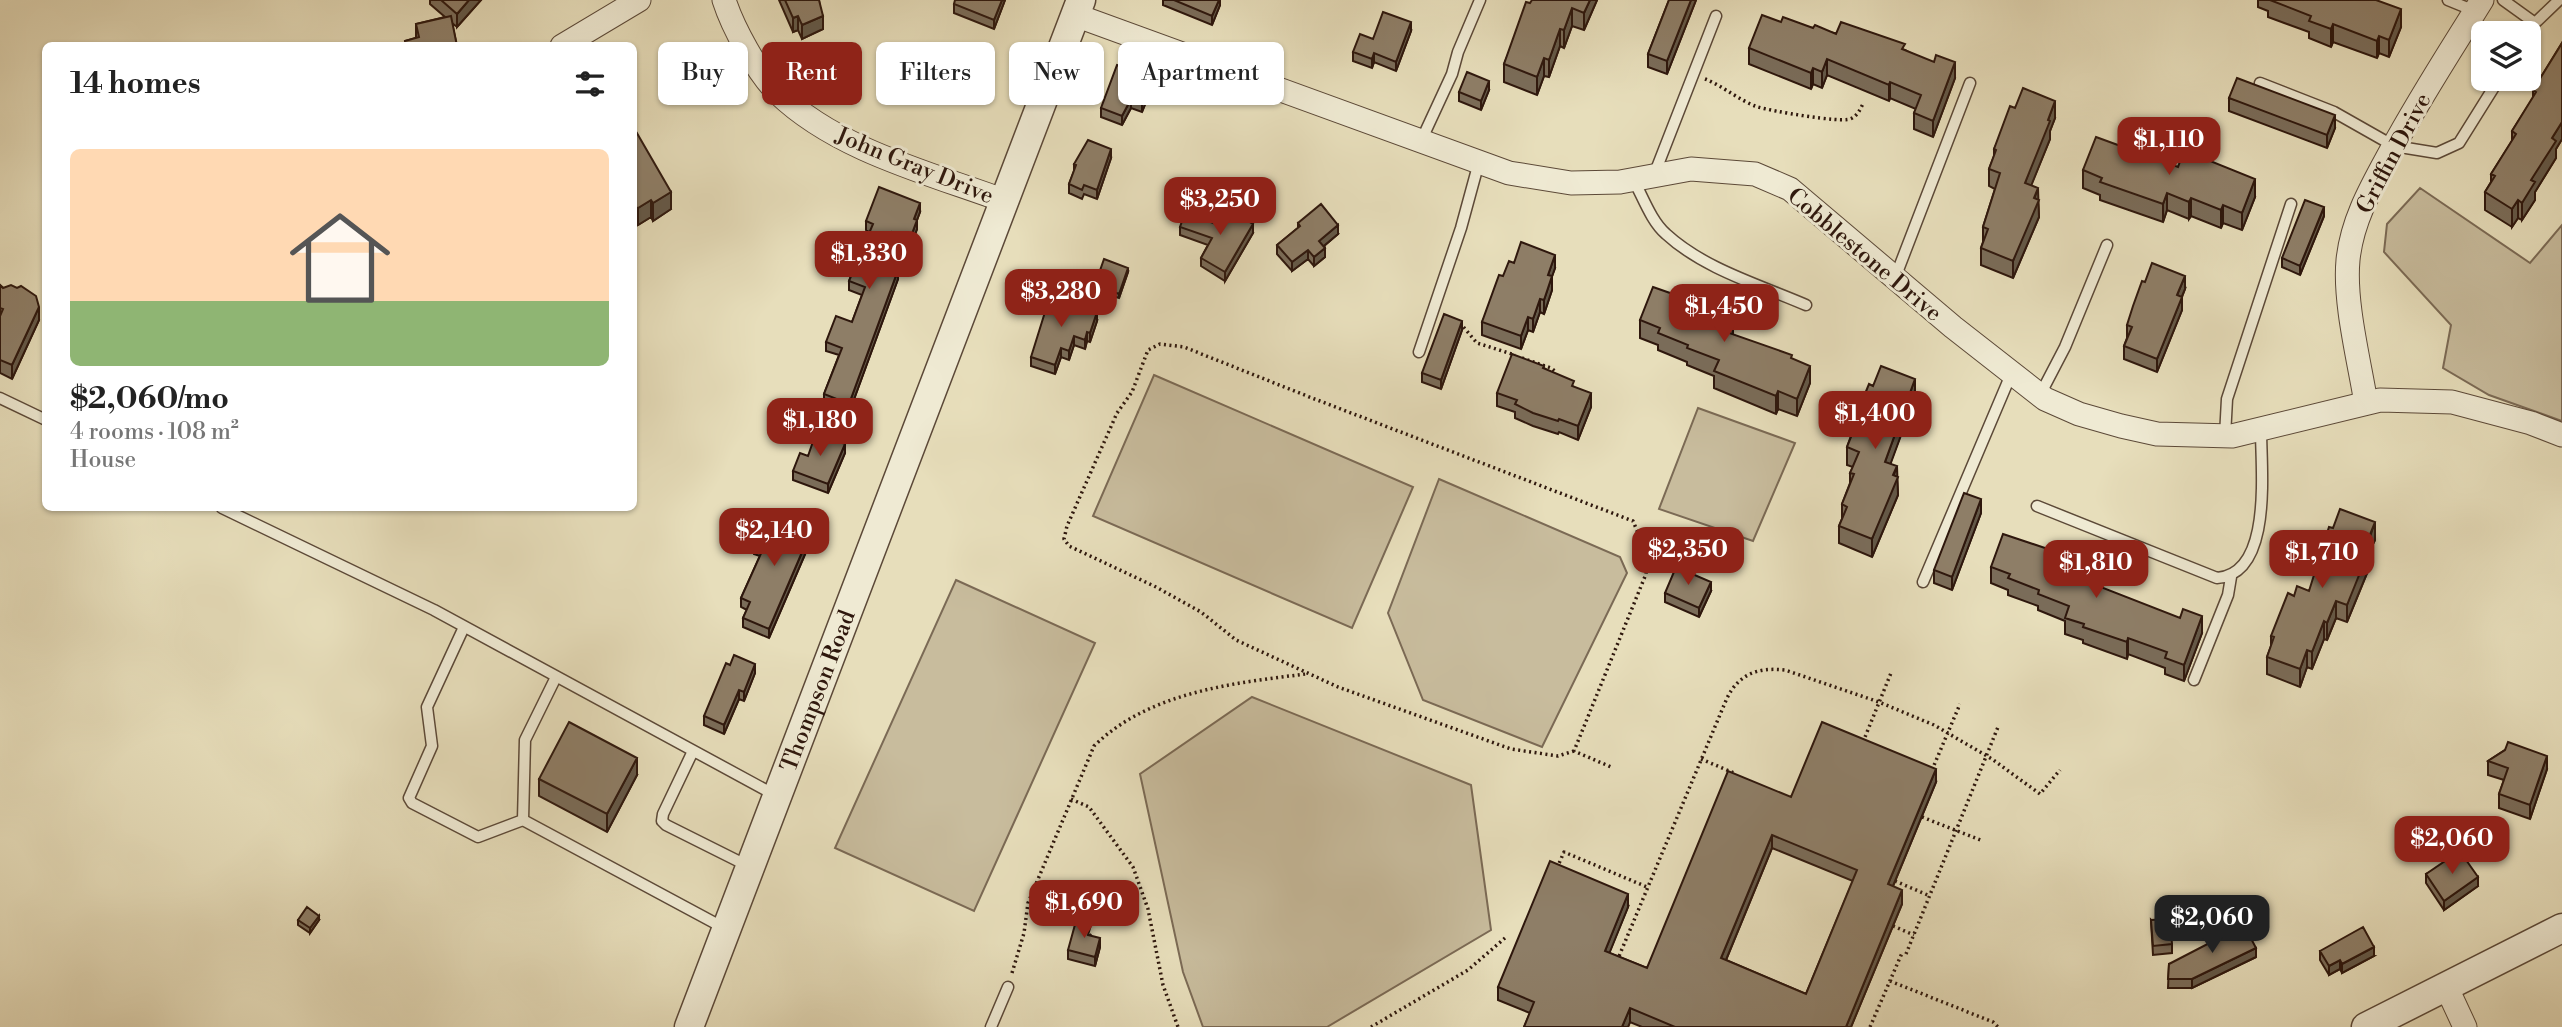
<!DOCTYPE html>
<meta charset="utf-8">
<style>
body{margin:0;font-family:"Libre Bodoni",serif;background:#f2f2f2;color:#222;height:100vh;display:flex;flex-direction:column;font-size:26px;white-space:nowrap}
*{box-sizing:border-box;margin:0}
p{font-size:23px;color:#767676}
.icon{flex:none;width:38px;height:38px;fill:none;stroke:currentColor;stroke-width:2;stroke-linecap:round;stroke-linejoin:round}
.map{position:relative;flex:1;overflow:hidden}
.drawer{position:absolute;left:42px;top:42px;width:595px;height:469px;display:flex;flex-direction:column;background:#fff;border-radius:10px;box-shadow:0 2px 5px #0004}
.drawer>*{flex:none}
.guide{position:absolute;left:658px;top:42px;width:665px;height:63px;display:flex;gap:14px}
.tools{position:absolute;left:2471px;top:21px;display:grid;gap:14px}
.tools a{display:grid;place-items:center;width:70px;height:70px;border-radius:10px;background:#fff;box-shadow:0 2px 5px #0004;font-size:35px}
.price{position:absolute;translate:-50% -60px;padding:0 16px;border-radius:14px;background:#8f2418;color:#fff;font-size:23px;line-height:46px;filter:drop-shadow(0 2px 4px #0008)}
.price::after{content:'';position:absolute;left:50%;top:42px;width:21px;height:16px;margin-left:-10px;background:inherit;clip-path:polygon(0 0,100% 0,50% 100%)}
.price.selected{background:#222;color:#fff}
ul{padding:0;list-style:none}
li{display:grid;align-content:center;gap:14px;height:371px;padding:0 28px}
li span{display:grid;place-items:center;height:217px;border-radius:10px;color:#555}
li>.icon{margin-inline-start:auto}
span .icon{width:126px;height:126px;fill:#fffc;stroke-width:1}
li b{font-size:30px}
h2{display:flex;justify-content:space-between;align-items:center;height:84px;padding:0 28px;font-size:30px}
.tag{padding:0 24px;border-radius:10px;background:#fff;box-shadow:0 2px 5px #0004;font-size:24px;line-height:63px}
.tag.selected{background:#8f2418;color:#fff}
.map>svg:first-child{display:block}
.green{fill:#c8bc9d;stroke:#7b6a55;stroke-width:2}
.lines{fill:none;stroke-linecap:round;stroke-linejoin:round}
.service-casing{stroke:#5c4938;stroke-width:13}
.minor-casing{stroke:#5c4938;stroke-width:25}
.tertiary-casing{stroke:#5c4938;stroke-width:31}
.path{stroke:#2e170d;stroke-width:3.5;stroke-dasharray:2 3.5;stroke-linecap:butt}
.service{stroke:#efead3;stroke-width:10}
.minor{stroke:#efead3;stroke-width:23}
.tertiary{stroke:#efead3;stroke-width:28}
.wall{fill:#7a6c59;stroke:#2e170d;stroke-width:2;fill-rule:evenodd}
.shaded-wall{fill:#635848;stroke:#2e170d;stroke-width:2}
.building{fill:#8e7e67;stroke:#2e170d;stroke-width:2;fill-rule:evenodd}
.labels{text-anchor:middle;stroke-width:6;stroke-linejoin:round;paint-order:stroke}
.street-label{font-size:23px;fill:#2e170d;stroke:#efead3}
</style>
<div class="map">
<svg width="2562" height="1027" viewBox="0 0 2562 1027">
<rect width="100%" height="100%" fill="#e7debb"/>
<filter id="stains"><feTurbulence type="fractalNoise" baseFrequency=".00286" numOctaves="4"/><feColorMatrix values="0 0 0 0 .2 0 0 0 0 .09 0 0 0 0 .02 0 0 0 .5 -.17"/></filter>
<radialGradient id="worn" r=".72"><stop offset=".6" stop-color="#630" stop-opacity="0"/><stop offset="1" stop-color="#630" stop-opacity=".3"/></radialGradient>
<path class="green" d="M2420 188 2530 263 2562 225V421L2489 395 2443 368 2451 325 2384 252 2387 224Z
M1154 375 1413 487 1352 628 1093 516Z
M1698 408 1795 443 1753 541 1659 509Z
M1439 479 1620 557 1627 573 1542 747 1423 700 1388 613Z
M956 580 1095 643 974 911 835 848Z
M1252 697 1471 785 1491 930 1327 1027H1203L1183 972 1140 774Z"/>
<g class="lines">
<g class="service-casing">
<path id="service" d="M2448 0 2475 11
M2503 0 2535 23
M2528 33 2535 23 2559 0
M2260 83 2334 112 2394 146 2437 153 2459 143 2499 79
M1421 141 1452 74 1458 52 1480 0
M1654 175 1716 16
M1633 179C1643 197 1651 221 1666 234 1704 269 1760 285 1806 305
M1895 278 1970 83
M1419 352 1461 228 1479 162
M2040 395 2065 347 2107 245
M0 398 46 420
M2225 436 2227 399 2291 204
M2037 506 2217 578C2273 574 2261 470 2261 430
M222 508 434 610 775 795
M1923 582 2012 372
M464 627 427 707 432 746 409 798 412 803 478 837 523 820 726 929
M2194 680 2228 595 2231 577
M693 751 663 814 662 821 666 825 748 866
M523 820 525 740 556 677
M991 1027 1008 987"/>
</g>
<g class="minor-casing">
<path id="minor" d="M724 0C733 28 757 72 778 93 837 150 929 173 1005 201
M1075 15 1509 173 1571 183 1620 182 1691 169 1755 174 1790 189 1953 327 2045 399 2079 414 2121 426 2157 434 2232 436 2380 400 2452 402 2531 423 2562 435
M562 46 639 0
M2366 403C2359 360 2344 302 2348 260 2352 220 2372 186 2391 151 2419 99 2451 50 2482 0
M2446 986 2465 1027"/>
</g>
<g class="tertiary-casing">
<g id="tertiary">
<path id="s1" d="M689 1027 1081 0"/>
<path d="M2366 1027 2562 928"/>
</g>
</g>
<path class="path" d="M1705 79C1723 86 1740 101 1758 107 1771 111 1841 123 1850 119 1858 116 1860 109 1864 102
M1460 323 1477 343 1515 355
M1522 358 1551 368 1556 372V376
M1863 742 1891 673
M1574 751 1558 756 1511 749 1338 687 1236 640 1201 612 1156 587 1069 546 1064 539 1067 526 1117 413 1132 392 1148 350 1160 344 1184 347 1312 398 1633 521 1648 557 1646 574 1574 751 1611 767
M1701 759 1734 773
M1932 770 1960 704
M1071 799 1089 807 1133 867 1148 909 1163 985 1178 1027
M1922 817 1983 841
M1557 868 1564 852 1647 887
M1895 881 1930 896
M1893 926 1914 935
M1906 954 1998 727
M1617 961 1727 698C1739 674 1758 667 1785 670L1879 702 1934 725 1992 759 2040 794 2060 770
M1012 973 1024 933 1028 903 1094 746C1149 692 1233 683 1306 674
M1890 981 1993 1022 1998 1027
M1371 1027 1468 970 1505 938
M1870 1027 1902 953"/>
<use href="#service" class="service"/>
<use href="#minor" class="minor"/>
<use href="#tertiary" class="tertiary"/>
</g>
<path class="wall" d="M430 0H481L457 27 452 23 457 46H405V41L416 38V24L445 17 430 4Z
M779 0H819L823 29 802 39 798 30 793 32Z
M1005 0 994 29 954 13V4Z
M1163 0H1220V5L1212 25 1163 5Z
M1597 0 1584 30 1572 26 1564 48 1560 46 1549 77 1544 76 1537 95 1504 82V64L1530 3Z
M1669 0H1696L1667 74 1648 67V54Z
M2258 0H2376L2401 27 2389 57 2379 53 2377 58 2333 42 2331 47 2309 38V32L2268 17V11L2258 7Z
M1781 22 1813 28 1905 50 1955 78 1933 137 1914 129V113L1916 109 1890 98 1889 101 1827 75 1822 88 1813 84 1811 89 1749 64V48Z
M1411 31 1396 71 1374 62 1372 68 1353 61V52Z
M2562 43V139L2556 149V158L2535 192V200L2522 220 2518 218 2512 227 2485 210V192L2491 182V174L2512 141V131L2533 98V90Z
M1152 87 1142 112 1131 108 1122 125 1101 117V108Z
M1489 90 1481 110 1459 101V92Z
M2229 98 2335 128 2327 148 2229 111Z
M2015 108 2055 118 2050 131V139L2031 185 2038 199 2039 217 2013 278 1981 265V248L1983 242V227L1995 189 1989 186V169L1994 156V149Z
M634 128 671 209 653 221 651 217 638 225 634 224Z
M1111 158 1097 199 1084 194 1082 199 1069 193V184L1074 171V164Z
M2083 170 2255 197 2242 230 2223 223 2221 228 2191 216 2189 219 2167 210 2163 222 2100 200V195L2083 188Z
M920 212 917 220V229L910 248 892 241 883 265 898 279 849 413 824 403V394L839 355 826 351V342L852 322 862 295 849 290V281L869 232 866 230V221Z
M2324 216 2300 275 2282 267V258Z
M1298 223 1338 234 1324 246 1325 257 1314 266 1308 259 1292 271 1277 254V245L1298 228Z
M1219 225 1253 233 1225 281 1201 266V258L1208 245 1180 235V227Z
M1514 263 1555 268 1552 276V290L1544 314 1540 312 1533 332 1528 330 1521 349 1482 335V322Z
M1128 272 1119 298 1095 290V285Z
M0 285 39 320 12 379 0 373Z
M2185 289 2182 297V310L2157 372 2124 359V346L2127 338V325Z
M1716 315 1733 335 1792 359 1810 383 1797 416 1778 409 1776 414 1714 388V376L1687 365V362L1658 350V345L1640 338V320Z
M1097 321 1090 342 1087 341 1085 349 1074 345 1069 360 1061 357 1055 374 1031 366V357Z
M1462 330 1441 389 1422 382V373Z
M1544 368 1574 387 1591 407 1578 440 1559 432 1558 434 1533 426 1515 418V412L1497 406V393Z
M1873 386 1915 397 1890 464 1897 477 1898 495 1872 557 1839 543V526L1842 519V504L1850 483V473L1853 467 1847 465V447L1852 433V426Z
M834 440 845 453 828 493 793 480V471L808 456Z
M1981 513 1952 590 1934 583V570Z
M812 538 769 638 743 627V618L747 610 741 607V598L760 556 754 554V545Z
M2375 540 2372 546V561L2347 622 2336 618 2327 640 2324 639 2312 669 2307 667 2300 687 2267 674V657L2271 646V636L2309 591Z
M2066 561 2084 580 2202 633 2184 681 2165 674V668L2128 654 2127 659 2083 643V640L2065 634V621L2038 610V606L2008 595V590L1991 583V567Z
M1711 591 1699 617 1665 602V593Z
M755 673 744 701 739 699 724 734 704 725V716Z
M2505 750 2547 769 2530 819 2499 808V794L2504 780 2488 775V761Z
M637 775 607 832 539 796V779Z
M1936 782 1893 886 1902 904 1851 1027H1642L1630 1022 1628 1027H1524L1530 1013 1498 1000V987L1628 907 1609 953 1647 968 1791 797ZM1772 848 1853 881 1806 994 1726 960Z
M2461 859 2478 886 2444 910 2426 883V874Z
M298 920H319L310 933 298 925Z
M2151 920 2172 944V953L2153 955Z
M1091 934 1090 936 1100 947 1095 966 1068 959V950Z
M2320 951 2374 956 2342 973 2340 969 2329 975 2320 960Z
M2256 957 2192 988H2168L2169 964Z"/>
<path class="shaded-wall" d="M469 0H481L457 27V14Z
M1002 0H1005L994 29V20Z
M1219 0H1220V5L1212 25V16Z
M1590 0H1597L1584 30V13Z
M1691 0H1696L1667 74V61Z
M1572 8V26L1564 48V30Z
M2401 9V27L2389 57V40Z
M798 16V30L793 32V18Z
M823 16V29L802 39V25Z
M1411 22V31L1396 71V62Z
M2333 24V42L2331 47V29Z
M1560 29V46L1549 77V60Z
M2379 36V53L2377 58V41Z
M1374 53V62L1372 68V59Z
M1544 58V76L1537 95V77Z
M1827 59V75L1822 88V72Z
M1955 62V78L1933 137V121Z
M1813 68V84L1811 89V73Z
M1152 78V87L1142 112V103Z
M1489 81V90L1481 110V101Z
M1890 82V98L1889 101V85Z
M1131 99V108L1122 125V116Z
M2055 101V118L2050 131V139L2025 201V183Z
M2335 115V128L2327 148V135Z
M2562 122V139L2556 149V158L2535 192V200L2522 220V203L2531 180 2552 138Z
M1111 149V158L1097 199V190Z
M2255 179V197L2242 230V213Z
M2038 188 2039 217 2013 278V261Z
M671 192V209L653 221V203Z
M2167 193V210L2163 222V204Z
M2191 198V216L2189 219V202Z
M651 200V217L638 225V208Z
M2518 200V218L2512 227V209Z
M920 203V212L914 228V219Z
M2223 205V223L2221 228V210Z
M2324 207V216L2300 275V266Z
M917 220V229L910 248V239Z
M1253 224V233L1225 281V272Z
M1338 225V234L1319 250V241Z
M892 232V241L880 273V264Z
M1325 248V257L1314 266V257Z
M1308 250V259L1292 271V262Z
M1555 255V268L1548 288V275Z
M1128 268V272L1119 298V294Z
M898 270V279L849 413V404Z
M1552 276V290L1544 314V300Z
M2185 276V289L2177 308V295Z
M2182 297V310L2157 372V359Z
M1540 299V312L1533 332V319Z
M39 307V320L12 379V365Z
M1097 312V321L1090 342V333Z
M1528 317V330L1521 349V336Z
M1462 321V330L1441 389V380Z
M1733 321V339L1729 333Z
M1087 332V341L1085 349V340Z
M1074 336V345L1069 360V351Z
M1061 348V357L1055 374V365Z
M1810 366V383L1797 416V399Z
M1915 379V397L1885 479V462Z
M1778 391V409L1776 414V396Z
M1591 393V407L1578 440V426Z
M845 444V453L828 493V484Z
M1897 466 1898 495 1872 557V539Z
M1981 499V513L1952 590V577Z
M2375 522V540L2372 546V561L2347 622V605Z
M812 529V538L769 638V629Z
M2084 567V584L2080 579Z
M1711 582V591L1699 617V608Z
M2336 601V618L2327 640V623Z
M2202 616V633L2184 681V665Z
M2324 621V639L2312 669V652Z
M2128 638V654L2127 659V642Z
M2307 650V667L2300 687V669Z
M755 664V673L744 701V692Z
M739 690V699L724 734V725Z
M2547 756V769L2530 819V805Z
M637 758V775L607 832V814Z
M1936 769V782L1888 898V884Z
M1772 835V848L1721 972V958Z
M2478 877V886L2444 910V901Z
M1902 890V904L1851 1027H1846Z
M1628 894V907L1605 964V951Z
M319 916V920L310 933V928Z
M1100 938V947L1095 966V957Z
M2374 947V956L2342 973V964Z
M2256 948V957L2192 988V979Z
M2340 960V969L2329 975V966Z
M1630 1008V1022L1628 1027H1622Z"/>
<path class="building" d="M441 0H469L457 14Z
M785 0H819L823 16 802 25 798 16 793 18Z
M955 0H1002L994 20 954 4Z
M1174 0H1219L1212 16Z
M1532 0H1590L1584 13 1572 8 1564 30 1560 29 1549 60 1544 58 1537 77 1504 64 1526 2 1530 3Z
M1669 0H1691L1667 61 1648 54Z
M2270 0H2376L2401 9 2389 40 2379 36 2377 41 2333 24 2331 29 2309 21 2311 16Z
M1383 12 1411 22 1396 62 1374 53 1372 59 1353 52 1360 34 1373 39Z
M1762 15 1781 22 1783 17 1813 28 1815 25 1836 34 1841 22 1905 44 1902 49 1934 62 1936 55 1955 62 1933 121 1914 113 1921 95 1890 82 1889 85 1827 59 1822 72 1813 68 1811 73 1749 48Z
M451 16 457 46H406L405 41 419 37 416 24Z
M2562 43V122L2552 138 2556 141 2531 180 2535 182 2522 203 2518 200 2512 209 2485 192 2495 176 2491 174 2516 134 2512 131 2536 92 2533 90Z
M1117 65 1152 78 1142 103 1131 99 1122 116 1101 108Z
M1467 72 1489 81 1481 101 1459 92Z
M2237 78 2335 115 2327 135 2229 98Z
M2023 88 2055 101 2048 120 2050 121 2025 183 2038 188 2034 198 2039 200 2013 261 1981 248 1988 229 1983 227 2000 173 1989 169 1996 150 1994 149 2010 106 2015 108Z
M634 128 671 192 653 203 651 200 638 208 634 207Z
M2096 137 2178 167 2182 156 2191 159 2193 154 2255 179 2242 213 2223 205 2221 210 2191 198 2189 202 2167 193 2163 204 2100 182 2102 178 2083 170Z
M1088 140 1111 149 1097 190 1084 185 1082 190 1069 184 1076 165 1074 164Z
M879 187 920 203 914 219 917 220 910 239 892 232 880 264 898 270 849 404 824 394 842 348 826 342 836 316 852 322 865 287 849 281 873 224 866 221Z
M2305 200 2324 207 2300 266 2282 258Z
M1321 204 1338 225 1319 241 1325 248 1314 257 1308 250 1292 262 1277 245 1300 226 1298 223Z
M1228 210 1253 224 1225 272 1201 258 1212 238 1180 227 1185 213 1219 225Z
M1521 242 1555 255 1548 275 1552 276 1544 300 1540 299 1533 319 1528 317 1521 336 1482 322 1499 275 1503 276 1509 261 1514 263Z
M1104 259 1128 268 1119 294 1095 285Z
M2152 263 2185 276 2177 295 2182 297 2157 359 2124 346 2132 327 2127 325 2133 306 2142 281 2145 282Z
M0 285 3 288 11 285 17 288 21 286 36 296 39 307 12 365 0 360V316L3 309 0 308Z
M1653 287 1673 294V292L1716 309 1714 314 1733 321 1729 333 1792 355 1791 358 1810 366 1797 399 1778 391 1776 396 1714 371 1719 360 1687 348 1688 345 1658 333 1660 328 1640 320Z
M1050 296 1097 312 1090 333 1087 332 1085 340 1074 336 1069 351 1061 348 1055 365 1031 357Z
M1444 314 1462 321 1441 380 1422 373Z
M1512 354 1544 366 1543 368 1574 381 1572 386 1591 393 1578 426 1559 419 1558 421 1533 413 1515 404 1517 400 1497 393Z
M1881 366 1915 379 1885 462 1897 466 1893 475 1898 477 1872 539 1839 526 1847 507 1842 504 1854 474 1850 473 1859 452 1847 447 1855 427 1852 426 1869 384 1873 386Z
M817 430 834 437 833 439 845 444 828 484 793 471 800 453 808 456Z
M1964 493 1981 499 1952 577 1934 570Z
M2340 509 2375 522 2367 542 2372 543 2347 605 2336 601 2327 623 2324 621 2312 652 2307 650 2300 669 2267 657 2274 637 2271 636 2288 593 2294 596 2297 586 2309 591 2329 527 2333 528Z
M767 515 789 525 791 521 812 529 769 629 743 618 750 602 741 598 763 549 754 545Z
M2003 534 2066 555 2064 560 2084 567 2080 579 2180 618 2183 609 2202 616 2184 665 2165 658 2167 652 2128 638 2127 642 2083 627 2084 624 2065 618 2069 606 2038 594 2039 590 2008 578 2010 574 1991 567Z
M1676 567 1711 582 1699 608 1665 593Z
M734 655 755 664 744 692 739 690 724 725 704 716 726 663 730 665Z
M569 722 637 758 607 814 539 779Z
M1822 722 1936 769 1888 884 1902 890 1846 1027H1675L1630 1008 1622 1027H1524L1534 1002 1498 987 1550 861 1628 894 1605 951 1647 968 1728 771 1791 797ZM1772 835 1857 870 1806 994 1721 958Z
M2508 742 2547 756 2530 805 2499 794 2508 768 2488 761 2505 750Z
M2457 853 2461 859 2464 857 2478 877 2444 901 2426 874Z
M307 907 319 916 310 928 298 920Z
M2170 919 2172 944 2153 946 2151 920Z
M1076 921 1091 925 1088 935 1100 938 1095 957 1068 950Z
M2244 925 2256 948 2192 979H2168L2169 964Z
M2363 927 2374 947 2342 964 2340 960 2329 966 2320 951Z"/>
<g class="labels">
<g class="street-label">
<text transform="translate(2393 153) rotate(-62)" y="8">Griffin Drive</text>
<text transform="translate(915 165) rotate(22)" y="8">John Gray Drive</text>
<text transform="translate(1865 254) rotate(40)" y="8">Cobblestone Drive</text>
<text dy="8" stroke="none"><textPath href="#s1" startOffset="360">Thompson Road</textPath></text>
</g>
</g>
<rect width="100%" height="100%" filter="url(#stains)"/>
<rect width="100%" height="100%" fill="url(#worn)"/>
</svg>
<div class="tools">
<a><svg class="icon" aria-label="layers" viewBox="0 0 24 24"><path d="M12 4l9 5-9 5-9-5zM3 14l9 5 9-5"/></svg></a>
</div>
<b class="price" style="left:2169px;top:177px">$1,110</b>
<b class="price" style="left:1220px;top:237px">$3,250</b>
<b class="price" style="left:869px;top:291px">$1,330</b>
<b class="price" style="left:1061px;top:329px">$3,280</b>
<b class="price" style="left:1724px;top:344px">$1,450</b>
<b class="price" style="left:1875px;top:451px">$1,400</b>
<b class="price" style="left:820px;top:458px">$1,180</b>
<b class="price" style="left:774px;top:568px">$2,140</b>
<b class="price" style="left:1688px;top:587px">$2,350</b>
<b class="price" style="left:2322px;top:590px">$1,710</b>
<b class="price" style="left:2096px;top:600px">$1,810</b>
<b class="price" style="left:2452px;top:876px">$2,060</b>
<b class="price" style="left:1084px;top:940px">$1,690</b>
<b class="price selected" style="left:2212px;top:955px">$2,060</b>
<div class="guide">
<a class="tag">Buy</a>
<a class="tag selected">Rent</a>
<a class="tag">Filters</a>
<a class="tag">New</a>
<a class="tag">Apartment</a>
</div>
<section class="drawer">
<h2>14 homes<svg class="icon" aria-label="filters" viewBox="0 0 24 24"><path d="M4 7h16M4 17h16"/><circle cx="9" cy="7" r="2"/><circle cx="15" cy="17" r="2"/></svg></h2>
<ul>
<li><span style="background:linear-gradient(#ffd9b3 70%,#8fb573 0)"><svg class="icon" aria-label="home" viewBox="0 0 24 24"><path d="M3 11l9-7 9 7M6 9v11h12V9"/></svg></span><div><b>$2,060/mo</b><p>4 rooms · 108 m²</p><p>House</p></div></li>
</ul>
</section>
</div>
